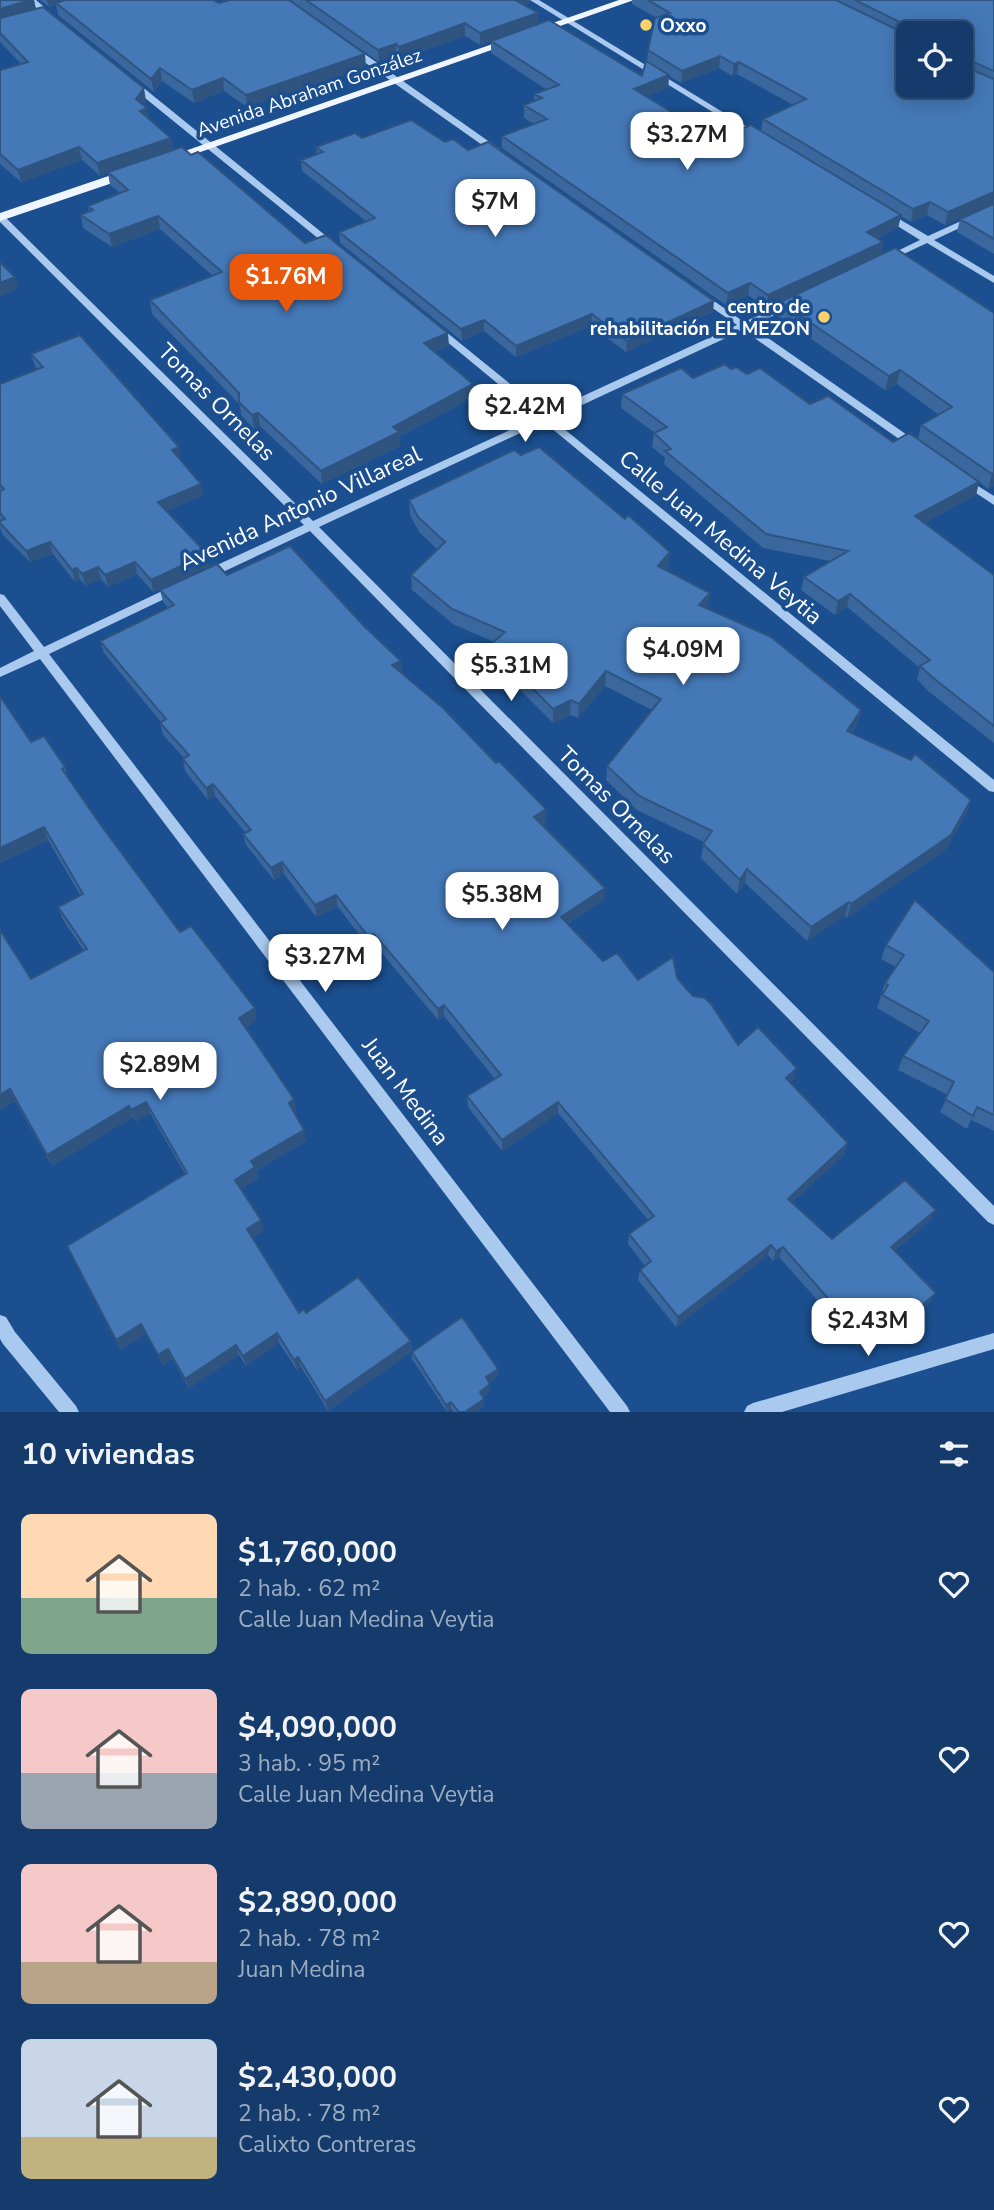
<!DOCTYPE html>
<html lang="es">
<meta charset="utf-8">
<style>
body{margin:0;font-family:"Nunito Sans",sans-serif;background:#214673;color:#f1f3f6;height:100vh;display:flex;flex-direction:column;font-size:26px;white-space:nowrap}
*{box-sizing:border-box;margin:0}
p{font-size:23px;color:#9dadc1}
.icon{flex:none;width:38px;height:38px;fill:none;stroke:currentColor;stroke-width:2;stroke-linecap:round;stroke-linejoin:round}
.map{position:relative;height:1412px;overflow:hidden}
.side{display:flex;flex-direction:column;background:#143b6b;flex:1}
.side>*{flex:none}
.fabs{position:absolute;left:896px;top:21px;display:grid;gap:14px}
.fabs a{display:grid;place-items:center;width:77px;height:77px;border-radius:10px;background:#143b6b;box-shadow:0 4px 18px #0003,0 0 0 2px #33557e;font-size:35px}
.price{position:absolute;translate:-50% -60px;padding:0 16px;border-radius:14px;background:#fff;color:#222;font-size:23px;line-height:46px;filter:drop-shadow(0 2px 4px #0008)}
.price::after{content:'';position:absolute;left:50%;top:42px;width:21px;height:16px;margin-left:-10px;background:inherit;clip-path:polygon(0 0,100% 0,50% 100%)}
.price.current{background:#ea580c;color:#fff}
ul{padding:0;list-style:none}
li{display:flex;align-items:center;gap:21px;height:175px;padding:0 21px}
li span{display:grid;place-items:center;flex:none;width:196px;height:140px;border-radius:10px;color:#555}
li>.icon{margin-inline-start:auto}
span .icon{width:84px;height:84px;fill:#fffc;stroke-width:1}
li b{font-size:30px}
h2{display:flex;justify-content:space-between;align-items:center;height:84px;padding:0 21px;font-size:30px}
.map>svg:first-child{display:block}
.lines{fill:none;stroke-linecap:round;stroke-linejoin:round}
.minor{fill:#a9c9ee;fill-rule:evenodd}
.major{fill:#f0f6ff;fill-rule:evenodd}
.wall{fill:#3a679d;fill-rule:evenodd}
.shaded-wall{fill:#305480}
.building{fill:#4478b7;stroke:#305480;stroke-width:2}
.poi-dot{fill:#ffd166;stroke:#1b4f8f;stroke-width:2.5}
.labels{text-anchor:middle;stroke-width:7;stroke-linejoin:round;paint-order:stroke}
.far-poi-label{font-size:19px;font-weight:bold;fill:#fff;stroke:#1b4f8f;text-anchor:start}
.far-street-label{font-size:19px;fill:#fff;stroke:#1b4f8f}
.street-label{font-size:23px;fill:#fff;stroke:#1b4f8f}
</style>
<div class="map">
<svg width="994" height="1412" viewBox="0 0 994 1412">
<rect width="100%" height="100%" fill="#1b4f8f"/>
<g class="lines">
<path class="minor" d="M27 0H36L57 18 50 20Z
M530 0H539L762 136 755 138Z
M350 48H356L501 150V154H495L350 52Z
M129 81H135L336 244V248H330L129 85Z
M994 206V212L934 240 994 276V283L927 243 891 260 888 261 883 258 920 240 883 217V213H889L928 236Z
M0 214 3 215 313 521 538 417 434 331V327H440L546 413 737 325 698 298V294H704L744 322 790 301H796V305L751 326 920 444 921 446 920 448H912L743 330 552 419 994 780V792L989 791 544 422 319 527 994 1206V1225L988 1222 310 531 210 578H202L200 575 202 572 304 525 0 222Z
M965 478 994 496V505L961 483 960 481Z
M177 584 181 585 183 588 181 591 49 654 627 1406 630 1412H610L40 659 0 677V668L34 651 0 606V594L4 595 44 647Z
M0 1315 6 1317 15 1332 76 1406 79 1412H59L3 1344 0 1339Z
M994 1333V1349L782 1412H744L747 1406 753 1403Z"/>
<path class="major" d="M619 0H634L169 163 159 160Z
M132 168 136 169V175L0 221V213Z"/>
</g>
<path class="wall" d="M0 0H34L36 9 146 101 143 105 149 118 171 138 173 150 449 346 435 352 473 384V397L399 437 400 446 322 484 260 426 254 429 241 415 240 405 152 314 150 300 213 276 160 229 112 247 83 228 81 215 89 212 88 206 120 193 110 185 108 173 100 176 82 160 21 182 0 164V70L21 64 0 42Z
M40 0H213L219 3 366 67 247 107 224 91 194 103 162 81 154 92 58 15 56 5 49 7Z
M290 0H530V3L524 5 538 13 537 25 642 76 647 62 648 50 657 18 632 4V0H994V254L957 232 960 219 987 207 945 225 927 215 911 222 901 216 898 228 877 238 883 242 881 255 766 308 748 295 726 305 502 148V136L534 124 524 118V105L534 101V94L547 90 491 53V41L480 45 465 36 399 59 396 57 379 62ZM908 33H961L908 86ZM719 68 732 76 737 74 793 105 763 119 761 131 731 133 701 130 646 96 668 88 669 76 681 83Z
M362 138 445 142 468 150 713 312 626 352 591 326 516 357 484 331 462 341 340 243 339 232 366 221 302 171 301 160 317 154 316 147Z
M780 302 994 313V485L988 489 979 482 976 495 924 523 994 575V743L928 691 917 679 920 668 847 607 835 615 801 590 804 577 830 561 763 548 664 464 665 458 652 447 654 433H655L621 408 622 394 731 369 747 374 893 442 918 439 921 425 939 415 897 384 885 390 778 316Z
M31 354 181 459H180L203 495 167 511 209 566 153 592 137 574 108 587 101 579 85 586 80 579 75 582 53 554 30 562 2 534 0 527V384L37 369 35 366Z
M521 455 625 519 670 552 668 566 666 570 710 593 707 608 861 710 857 725 852 733 971 800 966 815 946 849 847 918 845 916 807 941 745 883 737 894 701 858 704 842 637 810 606 780 607 766 652 710 605 686 578 718 570 715 553 723 490 660V645L494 642 453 624 412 590 411 575 437 549 419 532 410 515 409 500Z
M227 575 402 673 496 763 546 809V821L542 824 604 900 567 924 603 961 638 980 677 978 738 1045 797 1068 794 1079 790 1082 845 1154 792 1202 832 1239 931 1220 894 1251 931 1302 892 1337 888 1332 858 1346 779 1257 773 1261 768 1255 676 1327 638 1280 640 1270 645 1266 628 1244 629 1234 648 1220 558 1113 502 1151 468 1107 467 1096 495 1079 444 1016 438 1020 375 945 368 946 338 907 316 917 284 874 274 880 246 845 243 834 245 832 215 796 208 800 185 771 183 759 184 758 163 735 160 723 161 722 104 653 100 641 168 608 163 602 160 590Z
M0 696 31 742 65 767 67 776 100 824 180 932 257 1020 245 1028 294 1099 296 1111 294 1112 306 1141 256 1171 258 1178 241 1189 264 1231 252 1238 299 1313H306L411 1341 412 1351 328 1411 301 1367 297 1370 279 1343 246 1366 239 1355 189 1388 172 1359 163 1365 146 1334 121 1350 72 1257 185 1174 150 1113 136 1122 133 1117 52 1166 15 1101 0 1110V930L31 979 84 951 63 920 58 907 80 895 48 840 0 863Z
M886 945 994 972V1131L971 1120 967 1129 940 1112 948 1095 898 1070 903 1056 920 1033 877 1008 885 983 896 967 881 959Z
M412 1352 498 1377 489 1382 490 1384V1392L483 1397 484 1406 476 1412H454L451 1409 447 1412 412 1359Z"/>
<path class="shaded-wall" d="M30 0H34L36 11 0 22V9Z
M47 0H74L56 3V5L49 7Z
M511 0H530V3L511 9Z
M538 13 537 25 480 45V33Z
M465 23V36L399 59V47Z
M396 44V57L379 62 378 50Z
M365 54 366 67 247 107 246 95Z
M720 56 719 68 681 83 682 71Z
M739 62 737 74 732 76 734 64Z
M160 68 162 81 154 92 151 79Z
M669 75 668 88 634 101V89Z
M223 78 224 91 194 103 192 90Z
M144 88 146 101 138 111 136 99Z
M147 108 149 121 140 111Z
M171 138 173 151 100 176 97 163Z
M79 147 82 160 21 182 18 170Z
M994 192V204L945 225 948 212Z
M930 202 927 215 911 222 913 209Z
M901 215 898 228 864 244 867 232Z
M158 216 160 229 112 247 109 234Z
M883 242 881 255 766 308 768 295Z
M15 277 18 289 0 297V283Z
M750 283 748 295 726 305 728 293Z
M714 301 713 312 626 352 627 341Z
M592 314 591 326 516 357V346Z
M484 320V331L462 341 461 329Z
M448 333 449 346 424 356V343Z
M900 370 897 384 885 390 889 376Z
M473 384V397L399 437 400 446 322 484 321 471 393 427Z
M258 413 260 426 254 429 252 415Z
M179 447 181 459 174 461 172 450Z
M994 473V485L988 489 992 474Z
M979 482 976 495 911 530 915 516Z
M201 484 203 495 161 514 158 502Z
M50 542 53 554 30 562 26 551Z
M670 552 668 566 657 581 658 566Z
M207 554 209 566 153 592 151 580Z
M135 562 137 574 108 587 105 575Z
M98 567 101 579 85 586 82 574Z
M77 568 80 579 75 582 72 570Z
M710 593 708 608 697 620 699 605Z
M850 594 847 607 835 615 838 601Z
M401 661 402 673 392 665Z
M606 671 605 686 578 718 579 704Z
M571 700 570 715 553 723V709Z
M861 710 857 725 843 745 847 731Z
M213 784 215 796 208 800 206 788Z
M971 800 966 815 946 849 847 918 851 904Z
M546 809V821L534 828V817Z
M44 827 48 840 0 863V848Z
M282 862 284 874 274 880 271 868Z
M747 869 745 883 737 894 740 880Z
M605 888 604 900 560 928 561 917Z
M336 895 338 907 316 917 315 905Z
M849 902 845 916 807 941 811 927Z
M374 934 375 945 368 946 367 935Z
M444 1005V1016L438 1020V1009Z
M255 1008 257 1020 241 1030 239 1018Z
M797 1068 794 1079 783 1089 786 1078Z
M10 1089 15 1101 0 1110V1095Z
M294 1099 296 1111 291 1114 289 1103Z
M146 1102 150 1113 136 1122 131 1110Z
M558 1102V1113L502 1151V1140Z
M129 1106 133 1117 52 1166 47 1155Z
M304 1130 306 1141 256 1171 258 1178 238 1191 235 1180 251 1161Z
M848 1143 845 1154 785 1209 788 1199Z
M936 1210 931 1220 887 1257 891 1247Z
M261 1220 264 1231 250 1240 247 1229Z
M771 1245 768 1255 676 1327 678 1317Z
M783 1247 779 1257 773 1261 776 1251Z
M936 1293 931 1302 892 1337 897 1328Z
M892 1322 888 1332 858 1346 862 1337Z
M141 1324 146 1334 121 1350 116 1340Z
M277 1333 279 1343 246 1366 243 1356Z
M411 1341 412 1351 328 1411 325 1401Z
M236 1345 239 1355 189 1388 185 1379Z
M168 1349 172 1359 163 1365 158 1355Z
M298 1357 301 1367 297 1370 294 1360Z
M498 1369V1377L486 1385V1377Z
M490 1384V1392L480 1399V1392Z
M484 1399V1406L476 1412H465Z
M451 1402V1409L447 1412 446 1405Z"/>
<path class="building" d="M0 0H30L0 9Z
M65 0H213L219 3 230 0H289L365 54 246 95 223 78 192 90 160 68 151 79 56 3Z
M306 0H515L538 13 480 33 465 23 399 47 396 44 378 50Z
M648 0H836L908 35V86H961V33H912V28L855 0H994V71L962 57 963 66 994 79V192L948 212 930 202 913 209 763 119 806 99 739 62 734 64 720 56 682 71 648 50 655 18 670 13Z
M43 7 144 88 136 99 147 108 140 111 171 138 97 163 79 147 18 170 0 154V70L28 62 0 33V18Z
M549 20 642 76 646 61 669 75 634 89 701 130 714 125 731 133 751 125 901 215 867 232 883 242 768 295 750 283 728 293 502 136 547 119 524 105 542 98 534 94 559 85 491 41Z
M411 120 445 142 453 139 468 150 488 142 714 301 627 341 592 314 516 346 484 320 461 329 339 232 375 218 301 160 323 152 316 147 355 133 362 138Z
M182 147 191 155 198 152 305 243 326 235 448 333 424 343 473 384 393 427 399 432 321 471 258 413 252 415 239 402V393L150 300 222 272 158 216 109 234 81 215 93 210 88 206 128 190 108 172Z
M994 204V239L960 219Z
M895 248 994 313V473L992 474 921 425 952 407 900 370 889 376 780 302Z
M0 262 15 277 0 283Z
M80 335 179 447 172 450 201 484 158 502 207 554 151 580 135 562 105 575 98 567 82 574 77 568 72 570 50 542 26 551 0 523V521L5 519 0 513V491L4 489 0 485V384L43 367 31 354Z
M725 364 731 369 736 367 747 374 760 368 810 404 828 396 893 442 909 433 979 482 915 516 994 575V726L932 677 920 666 930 660 850 594 838 601 804 577 848 551 766 534 665 451 671 449 654 433 667 427 622 394 681 368 693 378Z
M539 447 625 519 628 515 670 552 658 566 710 593 699 605 771 637 861 710 847 731 911 760 915 754 971 800 951 835 851 904 849 902 811 927 747 869 740 880 703 844 712 831 639 796 607 766 661 699 606 671 579 704 571 700 553 709 490 645 505 632 452 609 411 575 445 542 418 517 409 500 514 450 521 455Z
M290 546 364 626 401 661 392 665 443 708 496 763 499 761 546 809 534 817 605 888 561 917 603 961 617 953 638 980 673 957 677 978 693 996 705 998 711 1004 738 1045 758 1027 797 1068 786 1078 848 1143 788 1199 832 1239 905 1180 936 1210 891 1247 936 1293 897 1328 892 1322 862 1337 783 1247 776 1251 771 1245 678 1317 640 1270 651 1261 629 1234 654 1216 558 1102 502 1140 467 1096 501 1075 444 1005 438 1009 374 934 367 935 336 895 315 905 282 862 271 868 243 834 251 830 213 784 206 788 183 759 189 755 160 723 166 719 100 641 174 605 160 590 217 564 227 575Z
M0 696 31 742 44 736 65 767 62 769 100 824 180 932 191 926 255 1008 239 1018 294 1099 289 1103 304 1130 251 1161 255 1167 235 1180 261 1220 247 1229 299 1313 304 1309 306 1313 358 1277 411 1341 325 1401 298 1357 294 1360 277 1333 243 1356 236 1345 185 1379 168 1349 158 1355 141 1324 116 1340 67 1246 187 1173 146 1102 131 1110 129 1106 47 1155 10 1089 0 1095V930L31 979 87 949 58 907 83 894 44 827 0 848Z
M915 900 994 972V1115L977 1107 973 1116 945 1099 954 1082 903 1056 929 1021 882 995 888 985 885 983 904 955 886 945Z
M462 1317 498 1369 486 1377 490 1384 480 1392 484 1399 465 1412H459L451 1402 446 1405 412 1352Z"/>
<g class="poi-dot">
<circle cx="646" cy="25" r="7"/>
<circle cx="824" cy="317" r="7"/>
</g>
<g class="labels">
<g class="far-poi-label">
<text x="660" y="32">Oxxo</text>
<text x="810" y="313" text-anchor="end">centro de<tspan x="810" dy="22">rehabilitación EL MEZON</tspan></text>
</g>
<g class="far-street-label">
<text transform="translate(309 92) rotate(-19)" y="7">Avenida Abraham González</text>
</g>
<g class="street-label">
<text transform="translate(217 402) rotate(45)" y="8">Tomas Ornelas</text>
<text transform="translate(300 508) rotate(-25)" y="8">Avenida Antonio Villareal</text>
<text transform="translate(721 537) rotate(40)" y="8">Calle Juan Medina Veytia</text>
<text transform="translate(617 805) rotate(45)" y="8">Tomas Ornelas</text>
<text transform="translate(406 1091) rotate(53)" y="8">Juan Medina</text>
</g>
</g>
</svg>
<div class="fabs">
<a><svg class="icon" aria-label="locate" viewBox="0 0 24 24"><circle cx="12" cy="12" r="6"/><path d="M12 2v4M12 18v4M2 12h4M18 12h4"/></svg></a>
</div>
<b class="price" style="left:687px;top:172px">$3.27M</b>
<b class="price" style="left:495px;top:239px">$7M</b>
<b class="price current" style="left:286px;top:314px">$1.76M</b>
<b class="price" style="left:525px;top:444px">$2.42M</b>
<b class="price" style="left:683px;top:687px">$4.09M</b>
<b class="price" style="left:511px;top:703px">$5.31M</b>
<b class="price" style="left:502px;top:932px">$5.38M</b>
<b class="price" style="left:325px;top:994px">$3.27M</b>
<b class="price" style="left:160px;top:1102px">$2.89M</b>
<b class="price" style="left:868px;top:1358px">$2.43M</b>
</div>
<section class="side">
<h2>10 viviendas<svg class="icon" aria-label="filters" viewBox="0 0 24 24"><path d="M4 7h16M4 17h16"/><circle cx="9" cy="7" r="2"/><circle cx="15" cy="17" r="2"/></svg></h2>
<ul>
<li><span style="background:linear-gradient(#ffd9b3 60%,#7fa58c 0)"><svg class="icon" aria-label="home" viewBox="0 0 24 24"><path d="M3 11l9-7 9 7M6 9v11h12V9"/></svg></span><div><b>$1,760,000</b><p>2 hab. · 62 m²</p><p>Calle Juan Medina Veytia</p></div><svg class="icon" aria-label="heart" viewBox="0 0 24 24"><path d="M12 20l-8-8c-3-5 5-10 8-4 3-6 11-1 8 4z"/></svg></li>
<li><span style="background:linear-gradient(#f6c9c9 60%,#9aa5b1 0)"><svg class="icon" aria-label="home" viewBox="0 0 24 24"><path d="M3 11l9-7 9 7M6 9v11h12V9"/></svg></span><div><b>$4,090,000</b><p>3 hab. · 95 m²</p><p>Calle Juan Medina Veytia</p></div><svg class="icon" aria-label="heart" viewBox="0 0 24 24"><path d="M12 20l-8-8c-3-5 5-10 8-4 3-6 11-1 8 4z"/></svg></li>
<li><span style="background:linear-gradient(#f6c9c9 70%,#b9a48a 0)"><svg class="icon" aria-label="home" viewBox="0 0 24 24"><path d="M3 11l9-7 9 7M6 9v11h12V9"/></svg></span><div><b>$2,890,000</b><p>2 hab. · 78 m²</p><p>Juan Medina</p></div><svg class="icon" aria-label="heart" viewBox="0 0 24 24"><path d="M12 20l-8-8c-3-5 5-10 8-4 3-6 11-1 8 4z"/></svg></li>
<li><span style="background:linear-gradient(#c9d6e8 70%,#c2b280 0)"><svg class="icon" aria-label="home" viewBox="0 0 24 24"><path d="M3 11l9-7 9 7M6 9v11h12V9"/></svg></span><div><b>$2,430,000</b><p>2 hab. · 78 m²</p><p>Calixto Contreras</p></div><svg class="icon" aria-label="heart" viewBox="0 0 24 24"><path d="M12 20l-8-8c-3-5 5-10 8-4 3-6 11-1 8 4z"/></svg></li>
</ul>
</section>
